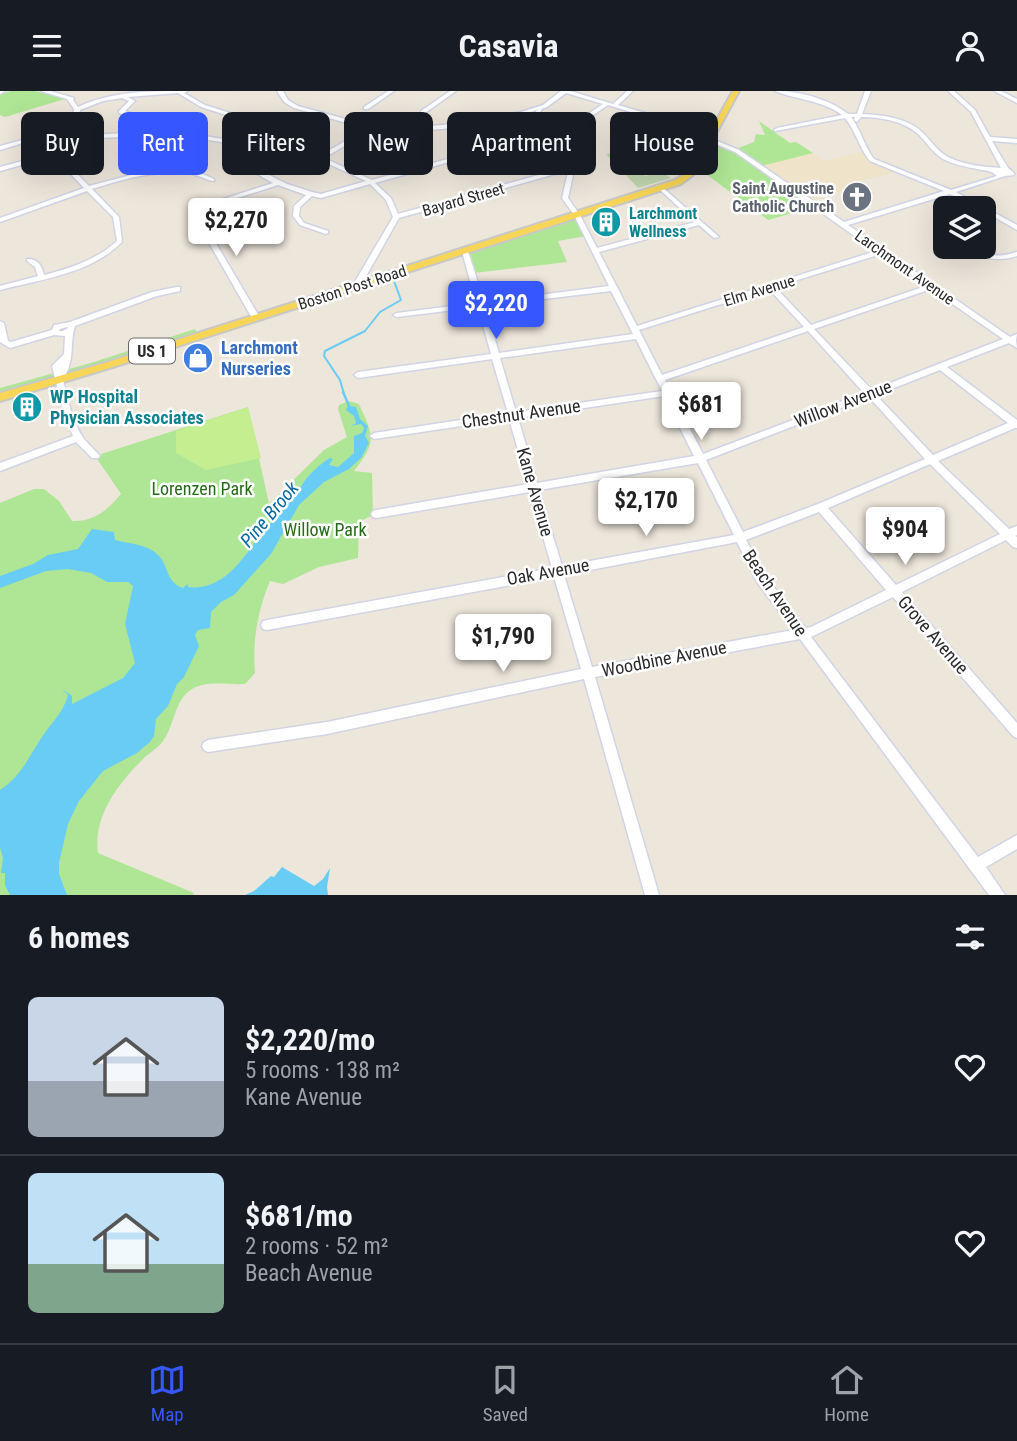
<!DOCTYPE html>
<meta charset="utf-8">
<style>
body{margin:0;font-family:"Roboto Condensed",sans-serif;background:#242831;color:#f1f3f6;height:100vh;display:flex;flex-direction:column;font-size:26px;white-space:nowrap}
*{box-sizing:border-box;margin:0}
p{font-size:23px;color:#9ea1a6}
.icon{flex:none;width:38px;height:38px;fill:none;stroke:currentColor;stroke-width:2;stroke-linecap:round;stroke-linejoin:round}
.map{position:relative;height:804px;overflow:hidden}
.sheet{display:flex;flex-direction:column;background:#171b24;flex:1}
.sheet>*{flex:none}
.banner{position:absolute;left:21px;top:21px;width:976px;height:63px;display:flex;gap:14px}
.buttons{position:absolute;left:933px;top:105px;display:grid;gap:14px}
.buttons a{display:grid;place-items:center;width:63px;height:63px;border-radius:10px;background:#171b24;box-shadow:0 7px 28px #0002;font-size:35px}
.price{position:absolute;translate:-50% -60px;padding:0 16px;border-radius:7px;background:#fff;color:#222;font-size:23px;line-height:46px;filter:drop-shadow(0 2px 4px #0008)}
.price::after{content:'';position:absolute;left:50%;top:42px;width:21px;height:16px;margin-left:-10px;background:inherit;clip-path:polygon(0 0,100% 0,50% 100%)}
.price.on{background:#3657ff;color:#fff}
ul{padding:0;list-style:none}
li{display:flex;align-items:center;gap:21px;height:175px;padding:0 28px}
li+li{border-top:2px solid #363941}
li span{display:grid;place-items:center;flex:none;width:196px;height:140px;border-radius:10px;color:#555}
li>.icon{margin-inline-start:auto}
span .icon{width:84px;height:84px;fill:#fffc;stroke-width:1}
li b{font-size:30px}
h2{display:flex;justify-content:space-between;align-items:center;height:84px;padding:0 28px;font-size:30px}
.pill{padding:0 24px;border-radius:10px;background:#171b24;box-shadow:0 7px 28px #0002;font-size:24px;line-height:63px}
.pill.on{background:#3657ff;color:#fff}
header{display:flex;justify-content:space-between;align-items:center;height:91px;padding:0 28px;background:#171b24;font-size:32px;font-weight:700}
.menu{display:flex;justify-content:space-around;align-items:center;height:98px;border-top:2px solid #363941;background:#171b24;font-size:19px;color:#9ea1a6}
.menu a{display:grid;justify-items:center;gap:4px}
.menu .on{color:#3657ff}
.map>svg:first-child{display:block}
.education{fill:#efe4ca}
.green{fill:#afe695}
.cemetery{fill:#c3d8b2}
.pitch{fill:#c4ee90}
.water{fill:#69ccf4}
.lines{fill:none;stroke-linecap:round;stroke-linejoin:round}
.stream-far1{stroke:#69ccf4;stroke-width:2}
.stream{stroke:#69ccf4;stroke-width:2.5}
.minor-casing{stroke:#d1d4e4;stroke-width:3}
.major-casing{stroke:#c8c8c8;stroke-width:4}
.minor{fill:#fff;fill-rule:evenodd}
.major{fill:#f7d556;fill-rule:evenodd}
.labels{text-anchor:middle;stroke-width:5;stroke-linejoin:round;paint-order:stroke}
.far-worship-label{font-size:16px;font-weight:bold;fill:#5b616d;stroke:#fff;text-anchor:end}
.far-street-label{font-size:16px;fill:#2a2a2a;stroke:#fff}
.far-culture-label{font-size:16px;font-weight:bold;fill:#0d838f;stroke:#fff;text-anchor:start}
.shield{fill:#fff;stroke:#6a6a6a;stroke-width:2}
.shield-label{font-size:16px;font-weight:bold;fill:#2a2a2a}
.shop-label{font-size:18px;font-weight:bold;fill:#366cbe;stroke:#fff;text-anchor:start}
.culture-label{font-size:18px;font-weight:bold;fill:#0d838f;stroke:#fff;text-anchor:start}
.street-label{font-size:18px;fill:#2a2a2a;stroke:#fff}
.park-label{font-size:18px;fill:#266b17;stroke:#fff}
.water-label{font-size:19px;font-style:italic;fill:#0769a1;stroke:#fff}
</style>
<header><svg class="icon" aria-label="menu" viewBox="0 0 24 24"><path d="M4 6h16M4 12h16M4 18h16"/></svg>Casavia<svg class="icon" aria-label="person" viewBox="0 0 24 24"><circle cx="12" cy="8" r="4"/><path d="M4 21q1-7 8-7t8 7"/></svg></header>
<div class="map">
<svg width="1017" height="804" viewBox="0 0 1017 804">
<rect width="100%" height="100%" fill="#ede6db"/>
<path class="education" d="M863 60 878 74 895 81 854 92 859 97 810 110 759 75 813 62 824 70Z"/>
<path class="green" d="M11 0H35L65 8 5 26 0 24V3Z
M759 30 790 52 796 51 813 62 761 75 817 115 768 129 695 75 710 47 736 58 754 51 756 43 765 44Z
M576 125 586 145 558 150 567 171 474 182 467 161Z
M195 238 199 247 0 307V297L94 271Z
M349 310 359 313C374 346 377 350 354 380L372 382 373 424 359 431 358 467 319 476 283 493 270 490C258 519 252 550 255 582L245 593C227 594 208 589 192 598 174 609 175 634 163 650 158 657 149 662 143 668 118 693 93 725 98 762L194 802 193 804H0V412L34 398H44L59 410 72 430C93 431 107 420 121 403L95 365 248 316 269 413 324 359 347 346 338 318 339 314Z"/>
<path class="cemetery" d="M620 61 645 85 662 81 671 87 638 97 606 63Z"/>
<path class="pitch" d="M248 316 261 367 206 379 176 362V340Z"/>
<path class="water" d="M348 315 356 316 360 328 368 335 365 345 369 352 361 367 349 378 324 391 299 414 271 463 234 504 221 511 211 521 210 537 198 539 195 544 199 555 184 586 177 593 168 615 156 628 154 645 150 651 137 662 103 680 79 710 68 733 59 772V783L67 804H10L5 794V782H1L3 767 0 757V699C22 685 30 663 44 643 53 630 64 620 68 604L62 598 72 605V613L123 587 135 572 125 533 133 495 128 491H107L91 482 68 478 46 480 0 497V485L33 473 48 464 78 458 92 438 114 441 115 449C129 453 147 453 157 463 169 473 165 491 183 497L188 493V496C224 501 245 465 262 441 267 434 276 428 282 422L281 416 288 413 289 406 297 403C303 389 315 376 330 367L333 368 329 374 338 376 354 362V345L362 342 364 337 361 333 351 335 356 332 354 325 346 319Z
M282 776 314 795 323 788 330 777 327 796 328 804H245L254 800 271 785 274 786Z"/>
<g class="lines">
<path class="stream-far1" d="M344 303 340 289 324 265 325 260 365 240 380 221 401 209 394 190"/>
<path class="stream" d="M343 301 350 317"/>
<g class="minor-casing">
<path id="minor" d="M0 0H5L0 3Z
M41 0H50L74 7 73 9 78 16C111 0 151 0 188 0L184 2 205 14 230 22 248 39 284 49 319 65 356 44 381 40V42L360 46 324 67 372 89 541 42 530 29 537 19 522 24 443 38 399 41 371 39 294 17 284 11 277 0H283L288 9 298 15 371 35 399 37 443 34 521 21 543 14 561 0H570L613 13 627 0H633L618 14 659 26 739 59 844 131 944 100 870 70C859 57 856 40 845 27L775 40 774 39 777 37 842 24C822 9 797 9 775 0 800 0 829 8 848 23H857L865 0H871L862 23C883 24 909 27 924 43 932 51 937 60 948 66 964 74 985 76 1001 77L971 21 948 0H954L975 19 990 46 1017 48V52L992 50 1008 77 1014 82V84L1005 85 956 101 1017 134V139L984 120V117H979L950 103 848 134 1010 246 1017 243 1016 249 1017 257 1009 252 947 276 1017 329V337H1015L938 370 1009 438 1017 435V444L1015 445 1017 446V457L1013 456 1006 449 902 501 1017 632V647L1013 645 893 506 811 546 978 766 1017 744V758L986 776 1005 804H989L800 548 595 586 659 804H645L584 588 327 643 208 661 204 659 202 655 204 651 208 649 327 631 581 578 554 486 267 539 263 538 261 534 263 530 267 529 552 477 530 401 376 427 373 426 371 423 373 420 376 419 528 393 509 328 374 348 370 345 374 342 508 322 492 268 358 287 354 284 358 281 491 263 478 216 397 226 393 224 397 222 476 212 462 160 463 159 468 160 484 211 609 195 574 124 562 107 568 81 555 83 399 127 361 194 357 196 353 194 393 126 386 109 370 93 321 107 312 105 300 116 299 125 304 132 328 140V142L326 143 300 134 293 125 294 115 306 104 278 94 197 120 260 227 256 229H253L191 120 195 117 273 92C256 83 241 74 233 56L235 53 174 44 135 45 133 59 148 72 152 79C178 76 190 77 214 88V90C205 89 197 83 187 82 155 79 123 88 92 98L119 126 122 151C90 183 42 188 0 199V195L38 185 35 176 27 170V168C37 167 42 175 44 184 71 177 96 169 117 150L113 126 87 100 0 131V127L84 97 54 65 0 80V76L64 59 85 48 82 47 73 40V31L46 38 26 51 0 59V55L22 49 42 36 73 27 74 18 67 8ZM178 2 201 16 226 24 244 41 280 51 366 90 321 103 312 101 287 93 261 80 243 65 239 56 242 52 241 51 174 40 85 44 78 38 80 19 103 10 122 7 129 10 119 20V22L137 28 140 26 139 25 125 20 135 10 128 6ZM566 2 603 13 573 33 546 40 536 29 542 18 547 16ZM608 14 653 28 638 39 622 57V59H626L642 41 658 29 735 61 876 160 637 235 599 161 699 134 714 147 719 146 661 95 658 97 659 98 695 131 597 157 580 124 568 107 574 79 572 69 549 43 577 35ZM851 26H855L854 29 857 31 861 26C880 26 903 30 917 42 927 51 932 62 945 69 959 76 976 77 992 81L997 85 951 99 874 68C864 55 861 39 851 26ZM544 44 566 69 568 78 553 80 398 123 391 107 375 92ZM129 46 127 59 143 74 146 80 89 95 59 64 68 61 94 47ZM881 163 926 195 811 234 775 196ZM769 198 804 236 662 284 639 239ZM931 198 1003 248 872 299 814 238ZM611 200 633 243 499 262 485 215ZM808 240 864 302 703 363 665 289ZM636 248 662 300 516 321 500 267ZM940 279 1008 332 933 364 876 304ZM664 305 694 365 537 392 518 327ZM869 306 925 368 818 413 743 441 706 369ZM698 372 734 444 562 475 539 399ZM930 373 1000 443 896 494 828 417ZM819 421 886 499 811 536 805 537 765 485 746 449ZM737 451 757 491 793 539 592 576 564 484Z
M388 0H394L368 18H364V16Z
M450 0H456L425 22H421V20Z
M994 0H1001L1017 8V12Z
M945 128 944 135 945 143 943 142 937 135Z
M966 156C975 156 980 160 988 163 998 166 1007 164 1017 161V165C999 171 980 168 966 156Z
M177 196H180V200L157 205 75 235C69 253 76 267 63 289 68 309 72 331 84 348 89 354 95 359 100 365L98 367H92L76 351 0 380V372L73 345 64 324 52 275 64 263 65 245 54 244 10 257 0 251V230L4 232 8 250 11 251 52 239 54 234 70 231 152 201ZM67 236 68 237 63 240H59L60 238Z"/>
</g>
<g class="major-casing">
<path id="major" d="M733 0H739L694 83 681 93 116 275 0 310V302L108 271 675 89 687 82Z"/>
</g>
<use href="#minor" class="minor"/>
<use href="#major" class="major"/>
</g>
<defs>
<g id="church-disc" transform="scale(1.575)"><circle r="9.5" fill="#6b7280" stroke="#fff"/><path d="M-1.2-6h2.4v3.5h3.3v2.4h-3.3V6h-2.4V-.1h-3.3v-2.4h3.3Z" fill="#fff"/></g>
<g id="building-disc" transform="scale(1.575)"><circle r="9.5" fill="#0f9aa8" stroke="#fff"/><path d="M-4-6H4V6H1V3H-1V6H-4ZM-2.5-4.3h1.7v1.8h-1.7ZM.8-4.3h1.7v1.8H.8ZM-2.5-1h1.7V.8h-1.7ZM.8-1h1.7V.8H.8Z" fill="#fff"/></g>
<g id="shop-disc" transform="scale(1.575)"><circle r="9.5" fill="#3f7fe0" stroke="#fff"/><path d="M-5-2.5h2.3a2.7 3.5 0 0 1 5.4 0H5L5.5 6h-11ZM-1.5-2.5h3a1.5 2.3 0 0 0-3 0Z" fill="#fff"/></g>
</defs>
<g fill-rule="evenodd">
<use href="#church-disc" x="857" y="106"/>
<use href="#building-disc" x="606" y="131"/>
<use href="#shop-disc" x="198" y="267"/>
<use href="#building-disc" x="27" y="316"/>
</g>
<g class="labels">
<g class="far-worship-label">
<text x="834" y="103">Saint Augustine<tspan x="834" dy="18">Catholic Church</tspan></text>
</g>
<g class="far-street-label">
<text transform="translate(463 108) rotate(-16)" y="6">Bayard Street</text>
<text transform="translate(905 176) rotate(35)" y="6">Larchmont Avenue</text>
<text transform="translate(352 196) rotate(-18)" y="6">Boston Post Road</text>
<text transform="translate(759 199) rotate(-17)" y="6">Elm Avenue</text>
</g>
<g class="far-culture-label">
<text x="629" y="128">Larchmont<tspan x="629" dy="18">Wellness</tspan></text>
</g>
<rect class="shield" x="129" y="247.5" width="46" height="25" rx="5"/>
<g class="shield-label">
<text x="152" y="266">US 1</text>
</g>
<g class="shop-label">
<text x="221" y="263">Larchmont<tspan x="221" dy="21">Nurseries</tspan></text>
</g>
<g class="culture-label">
<text x="50" y="312">WP Hospital<tspan x="50" dy="21">Physician Associates</tspan></text>
</g>
<g class="street-label">
<text transform="translate(843 313) rotate(-21)" y="6">Willow Avenue</text>
<text transform="translate(521 323) rotate(-8)" y="6">Chestnut Avenue</text>
<text transform="translate(535 401) rotate(74)" y="6">Kane Avenue</text>
<text transform="translate(548 481) rotate(-10)" y="6">Oak Avenue</text>
<text transform="translate(775 502) rotate(56)" y="6">Beach Avenue</text>
<text transform="translate(933 544) rotate(49)" y="6">Grove Avenue</text>
<text transform="translate(664 568) rotate(-11)" y="6">Woodbine Avenue</text>
</g>
<g class="park-label">
<text x="202" y="404">Lorenzen Park</text>
<text x="325" y="445">Willow Park</text>
</g>
<g class="water-label">
<text transform="translate(269 423) rotate(-50)" y="7">Pine Brook</text>
</g>
</g>
</svg>
<div class="buttons">
<a><svg class="icon" aria-label="layers" viewBox="0 0 24 24"><path d="M12 4l9 5-9 5-9-5zM3 14l9 5 9-5"/></svg></a>
</div>
<b class="price" style="left:236px;top:167px">$2,270</b>
<b class="price on" style="left:496px;top:250px">$2,220</b>
<b class="price" style="left:701px;top:351px">$681</b>
<b class="price" style="left:646px;top:447px">$2,170</b>
<b class="price" style="left:905px;top:476px">$904</b>
<b class="price" style="left:503px;top:583px">$1,790</b>
<div class="banner">
<a class="pill">Buy</a>
<a class="pill on">Rent</a>
<a class="pill">Filters</a>
<a class="pill">New</a>
<a class="pill">Apartment</a>
<a class="pill">House</a>
</div>
</div>
<section class="sheet">
<h2>6 homes<svg class="icon" aria-label="filters" viewBox="0 0 24 24"><path d="M4 7h16M4 17h16"/><circle cx="9" cy="7" r="2"/><circle cx="15" cy="17" r="2"/></svg></h2>
<ul>
<li><span style="background:linear-gradient(#c9d6e8 60%,#9aa5b1 0)"><svg class="icon" aria-label="home" viewBox="0 0 24 24"><path d="M3 11l9-7 9 7M6 9v11h12V9"/></svg></span><div><b>$2,220/mo</b><p>5 rooms · 138 m²</p><p>Kane Avenue</p></div><svg class="icon" aria-label="heart" viewBox="0 0 24 24"><path d="M12 20l-8-8c-3-5 5-10 8-4 3-6 11-1 8 4z"/></svg></li>
<li><span style="background:linear-gradient(#bfe0f5 65%,#7fa58c 0)"><svg class="icon" aria-label="home" viewBox="0 0 24 24"><path d="M3 11l9-7 9 7M6 9v11h12V9"/></svg></span><div><b>$681/mo</b><p>2 rooms · 52 m²</p><p>Beach Avenue</p></div><svg class="icon" aria-label="heart" viewBox="0 0 24 24"><path d="M12 20l-8-8c-3-5 5-10 8-4 3-6 11-1 8 4z"/></svg></li>
</ul>
</section>
<nav class="menu">
<a class="on"><svg class="icon" aria-label="map" viewBox="0 0 24 24"><path d="M3 6l6-2 6 2 6-2v14l-6 2-6-2-6 2zM9 4v14M15 6v14"/></svg>Map</a>
<a><svg class="icon" aria-label="saved" viewBox="0 0 24 24"><path d="M7 4h10v16l-5-4-5 4z"/></svg>Saved</a>
<a><svg class="icon" aria-label="home" viewBox="0 0 24 24"><path d="M3 11l9-7 9 7M6 9v11h12V9"/></svg>Home</a>
</nav>
